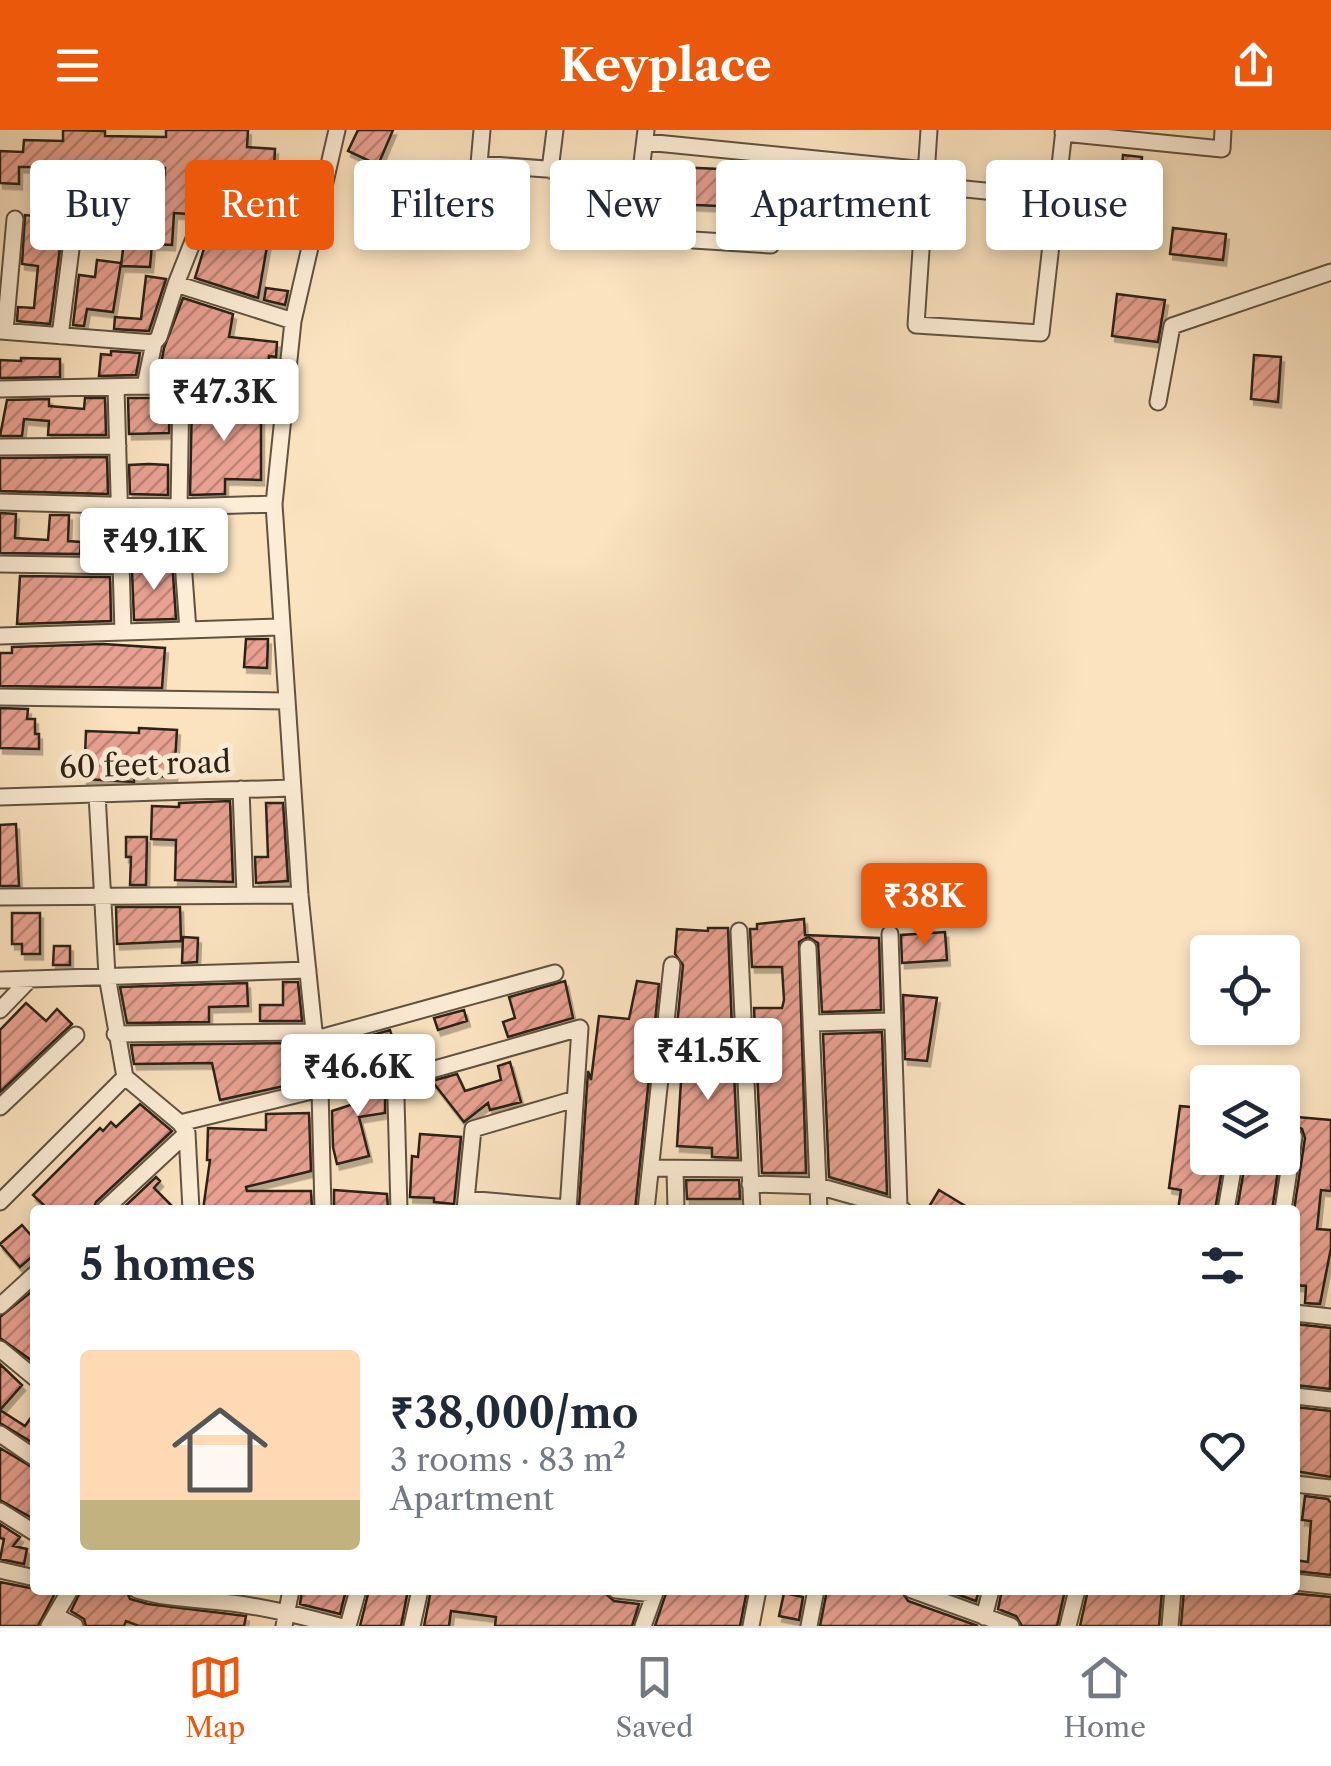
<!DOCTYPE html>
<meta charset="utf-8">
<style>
body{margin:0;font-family:"Libre Caslon Text",serif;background:#f6f6f7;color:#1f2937;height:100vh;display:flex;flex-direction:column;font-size:38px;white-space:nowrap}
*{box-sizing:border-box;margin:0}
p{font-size:32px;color:#747a83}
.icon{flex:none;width:55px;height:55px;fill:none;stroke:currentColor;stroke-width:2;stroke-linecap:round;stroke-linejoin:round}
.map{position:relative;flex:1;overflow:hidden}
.side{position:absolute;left:30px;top:1075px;width:1270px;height:390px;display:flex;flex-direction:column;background:#fff;border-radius:10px;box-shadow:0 5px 15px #0003}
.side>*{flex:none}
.guide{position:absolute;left:30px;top:30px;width:1272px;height:90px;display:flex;gap:20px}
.controls{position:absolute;left:1190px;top:805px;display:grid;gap:20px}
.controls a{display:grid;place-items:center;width:110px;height:110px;border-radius:10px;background:#fff;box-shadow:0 5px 15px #0003;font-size:50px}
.price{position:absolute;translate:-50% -85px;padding:0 22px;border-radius:10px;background:#fff;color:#222;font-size:32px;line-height:65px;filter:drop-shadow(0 2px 5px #0008)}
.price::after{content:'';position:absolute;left:50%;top:60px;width:30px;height:22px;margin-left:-15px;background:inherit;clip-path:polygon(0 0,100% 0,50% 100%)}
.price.active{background:#ea580c;color:#fff}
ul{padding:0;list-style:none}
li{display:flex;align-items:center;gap:30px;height:250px;padding:0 50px}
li+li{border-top:2px solid #e0e1e3}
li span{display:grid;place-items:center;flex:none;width:280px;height:200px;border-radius:10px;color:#555}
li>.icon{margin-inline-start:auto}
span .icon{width:120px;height:120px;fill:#fffc;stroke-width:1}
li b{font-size:42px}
h2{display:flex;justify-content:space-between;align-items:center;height:120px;padding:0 50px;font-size:42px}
.tag{padding:0 35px;border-radius:10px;background:#fff;box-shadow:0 5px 15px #0003;font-size:35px;line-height:90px}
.tag.active{background:#ea580c;color:#fff}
header{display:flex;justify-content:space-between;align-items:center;height:130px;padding:0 50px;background:#ea580c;color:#fff;font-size:45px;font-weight:800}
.dock{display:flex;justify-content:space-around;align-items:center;height:140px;border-top:2px solid #e0e1e3;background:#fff;font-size:28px;color:#747a83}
.dock a{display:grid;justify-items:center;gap:5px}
.dock .active{color:#ea580c}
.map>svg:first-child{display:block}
.building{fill:url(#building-hatch);stroke:#2c2116;stroke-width:2.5;filter:url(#shadow)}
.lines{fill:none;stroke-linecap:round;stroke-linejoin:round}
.street-casing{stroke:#605240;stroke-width:19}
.street{stroke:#fcedd6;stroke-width:15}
.labels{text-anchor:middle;stroke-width:10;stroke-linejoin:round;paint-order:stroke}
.street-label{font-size:30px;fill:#2c2116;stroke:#fcedd6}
</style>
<header><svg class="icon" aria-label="menu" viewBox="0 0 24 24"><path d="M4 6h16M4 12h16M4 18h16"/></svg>Keyplace<svg class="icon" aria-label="share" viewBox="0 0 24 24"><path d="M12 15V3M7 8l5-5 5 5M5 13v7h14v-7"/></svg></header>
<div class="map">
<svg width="1331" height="1496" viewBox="0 0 1331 1496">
<defs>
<pattern id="building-hatch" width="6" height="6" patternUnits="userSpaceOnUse" patternTransform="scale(2.5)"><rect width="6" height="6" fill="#e9a292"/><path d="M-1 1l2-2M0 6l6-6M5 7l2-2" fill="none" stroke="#bd8476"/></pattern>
<filter id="shadow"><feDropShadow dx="3" dy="5.5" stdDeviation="0" flood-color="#0004"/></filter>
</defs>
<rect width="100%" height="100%" fill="#fbe3c0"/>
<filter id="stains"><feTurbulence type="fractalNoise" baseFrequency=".002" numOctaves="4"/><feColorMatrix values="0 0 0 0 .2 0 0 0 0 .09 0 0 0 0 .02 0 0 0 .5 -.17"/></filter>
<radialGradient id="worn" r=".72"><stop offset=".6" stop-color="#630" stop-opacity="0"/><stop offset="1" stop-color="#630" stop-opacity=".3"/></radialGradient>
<path class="building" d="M63 0 105 1V6L166 7V0H248L247 17 275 19 274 38 316 41 301 107 269 105 258 168 195 148 210 99 206 85 174 83 172 115 152 114 150 137 121 136 124 111H118L119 99 157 101V97H160L165 38 112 36V55H91V37H19V54L0 53V21L23 22 24 10 63 11Z
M358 0H393L378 35 348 21Z
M1123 25 1142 27 1138 75 1119 74Z
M675 37 719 39 718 76 673 74Z
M779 37 823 41 821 83 776 80Z
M45 84 68 87 65 110 60 118 50 194 17 191 18 177 34 178 38 136 22 134 25 85 45 87Z
M1173 98 1226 104 1223 130 1170 124Z
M97 130 121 133 113 182 87 179 84 196 73 195 79 145 95 147Z
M146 146 166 149 149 201 114 199 115 187 141 189Z
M266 158 288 161 285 175 264 170Z
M1117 164 1165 170 1158 212 1112 206Z
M183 168 233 184 229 207 277 212 276 227 269 226 268 248 159 245 164 218Z
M111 221 140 223 136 245 99 246 101 224 111 225Z
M1254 225 1281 227 1278 272 1251 269Z
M21 228 60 229V247L0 248V230L21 231Z
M85 268H105L106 305H48L49 291 24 289 22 306H0L7 270 49 269V276L84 279Z
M128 268H170L169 303 129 304Z
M192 269 261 271V350L225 349V364L190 365Z
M107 327 108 364 0 361V328Z
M149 334 168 335V365L130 364 129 335Z
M0 383 16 384 15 408 48 410 50 385H69L68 411 81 412 80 424 0 423Z
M96 386H108L109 410 94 409Z
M160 430H172L176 489 134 490 132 441H159Z
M20 446 110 447 111 491 17 494Z
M246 509H268L267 538 244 537Z
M103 514 165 518 162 558 0 556V523H12V517Z
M0 578 28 579 27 589H35V604H39V619L0 618Z
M139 598 177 600 174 646 134 647V652L84 649 86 601 139 603Z
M230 671 233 752 175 750 176 710 151 709 152 676 179 677V673Z
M266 673H283L288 751 256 753 255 727H268Z
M16 694 19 756H0V695Z
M126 707H147L146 755H130L131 727H126Z
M116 777H180L181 811 117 814Z
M12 783H40V824H22V814H12Z
M804 789 805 805 879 808 881 880 822 882 818 813 808 807 799 812 806 1043H762L754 878H782L784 870 782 837H752L750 799H757V794Z
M708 798H728L732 900 677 896 683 835 675 824 677 799 708 801Z
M945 802 947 830 902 833 901 805Z
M183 807 198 808 197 832 182 833Z
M54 816H70V835H53Z
M565 851 573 888 508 907 503 892 515 888 509 867Z
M637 851 659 854 635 1080 579 1077 588 941 591 950 599 886 629 889Z
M283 852H298L302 891H260V875H283Z
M247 853 248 876 209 877V892L127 893 120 857Z
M903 865 937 868 927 931 905 929Z
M26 873 46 891 57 879 72 894 0 962V900Z
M464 880 467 891 438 900 434 888Z
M390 900 395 916 380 921 378 913 353 920 355 929 329 938 327 918Z
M882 902 887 1064 829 1047 823 904Z
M410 912 417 932 400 940 393 919Z
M304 913 307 945 292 951 293 954 220 970 212 933 134 934 131 915Z
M683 919 733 922 738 1028 712 1027V1018L677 1016Z
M510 932 521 972 490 980 488 973 464 992 432 951 457 944 465 961 501 950 498 936Z
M393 946 385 966V983L359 987 369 1026 337 1034 333 1017 332 981 360 972 357 950Z
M140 974 172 1001 96 1072 93 1080H49L33 1065 100 998 103 1001 111 992 116 997Z
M1180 976 1201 978V982L1208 983V1028H1224L1215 1080H1178L1181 1060 1169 1058Z
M309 983 311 1041 246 1057 247 1061H311L312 1080H203L210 1030H207L208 998 266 1000V984Z
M1297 987 1331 990V1061L1321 1060 1317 1099 1331 1100V1118L1320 1174 1305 1173 1306 1156 1295 1155 1294 1080 1305 1008 1302 999 1296 996Z
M420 1004 461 1007 454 1074 434 1072V1068L410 1067 412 1026 418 1027Z
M1246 1028H1280L1272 1080H1237Z
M156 1047 160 1051 154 1058 176 1080H121Z
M686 1050H739L740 1069H687Z
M334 1060 387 1064 388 1080H334Z
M939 1060 972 1080H927Z
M22 1095 35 1110V1124L20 1137 0 1114Z
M35 1159V1225L31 1230 0 1208V1187Z
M1295 1194 1331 1198 1330 1259 1295 1255Z
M0 1234 22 1255 0 1280 25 1296 35 1282V1314L0 1293Z
M1295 1277 1331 1281V1347L1295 1341Z
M0 1318 35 1339 34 1389 0 1370Z
M1305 1366 1328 1369 1331 1373V1445L1295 1441V1430L1308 1432 1311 1391 1302 1390Z
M0 1394 20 1407 13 1416 27 1419 24 1434 0 1429 4 1409 0 1408Z
M0 1452 55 1463 38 1496H0Z
M81 1460H126L130 1469 148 1474 246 1486 244 1496H139L126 1491 124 1496H86L84 1489 71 1481Z
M302 1460H346L340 1484 300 1474Z
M369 1460H408L401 1496H360Z
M431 1460 596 1462 605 1463 614 1471 639 1474 632 1496H495L496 1487 451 1481 449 1496H424Z
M667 1460H747L740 1496H655Z
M827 1460H901L908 1471 978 1496H820Z
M945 1460H979L976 1471Z
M1002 1460H1065L1057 1496H1022L1016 1486 998 1479Z
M1088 1460H1162L1159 1496H1080Z
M1184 1460H1259L1331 1467V1496H1181Z
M784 1463 803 1467 799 1490 779 1486Z"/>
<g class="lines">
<g class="street-casing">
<path id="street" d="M482 0 479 34 641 46
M646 0 635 89 639 101 693 110 771 115
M929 0 916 195 1041 203 1064 0
M1063 3 1222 19 1223 0
M646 12 926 40
M550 40 555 0
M925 55 1056 68
M199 96 176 154 293 191
M0 201 154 213 159 207 176 154
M5 201 15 89
M60 206 71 119
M145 256 154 213
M181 257 179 377 188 500
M116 258 123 502
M0 259 145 256 285 260
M1158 272 1172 196 1331 142
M0 317 118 316
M0 372 179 377 274 374
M0 434 122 436
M0 506 280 497
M0 567 286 571
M241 659 245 764
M97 664 107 846 125 947 180 993 187 1003 191 1080
M0 667 292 658
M0 767 300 765
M739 801 752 1080
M890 804 899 1076
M808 818 819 1080
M0 850 308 840
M0 880 30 849
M812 893 891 891
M115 904 315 902
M666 906 744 912
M316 909 555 843
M0 977 76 905
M180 993 320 959
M651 1038 750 1039
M675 1039 676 1080
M750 1054 818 1056 903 1080
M466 1069 568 1078
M0 1072 125 947
M104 1080 187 1003
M323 1080 320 959 300 765 274 374 293 191 337 0
M399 1080 396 969 398 961 410 946 580 898 568 1080
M465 1080 473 999 575 969
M646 1080 672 835
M1226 1080 1235 1028
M1283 1080 1294 1007
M0 1176 35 1144
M1295 1183 1331 1187
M0 1219 35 1248
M1295 1266 1331 1270
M0 1304 35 1328
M1295 1354 1331 1358
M0 1381 35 1403
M0 1440 35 1448
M1295 1452 1331 1456
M137 1460C171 1470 204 1469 239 1474 273 1479 306 1487 339 1496
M616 1460 654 1464
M912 1460 1011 1496
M56 1486 75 1496
M984 1487 991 1460
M49 1496 70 1460
M284 1496 291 1460
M348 1496 358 1460
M412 1496 420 1460
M643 1496 656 1460
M751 1496 758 1460
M809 1496 816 1460
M1068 1496 1077 1460
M1170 1496 1173 1460"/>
</g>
<use href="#street" class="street"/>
</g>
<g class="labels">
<g class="street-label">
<text transform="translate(145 635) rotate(-2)" y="10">60 feet road</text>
</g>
</g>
<rect width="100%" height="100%" filter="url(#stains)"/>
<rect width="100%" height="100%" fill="url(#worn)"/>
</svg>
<div class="controls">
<a><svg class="icon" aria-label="locate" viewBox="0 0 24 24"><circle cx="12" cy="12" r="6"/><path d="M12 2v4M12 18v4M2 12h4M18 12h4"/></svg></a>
<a><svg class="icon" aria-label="layers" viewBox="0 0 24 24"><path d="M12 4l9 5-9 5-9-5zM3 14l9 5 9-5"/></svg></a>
</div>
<b class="price" style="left:224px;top:314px">₹47.3K</b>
<b class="price" style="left:154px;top:463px">₹49.1K</b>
<b class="price active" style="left:924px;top:818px">₹38K</b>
<b class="price" style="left:708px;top:973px">₹41.5K</b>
<b class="price" style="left:358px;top:989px">₹46.6K</b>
<div class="guide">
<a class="tag">Buy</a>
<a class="tag active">Rent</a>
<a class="tag">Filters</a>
<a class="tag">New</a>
<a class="tag">Apartment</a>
<a class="tag">House</a>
</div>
<section class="side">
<h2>5 homes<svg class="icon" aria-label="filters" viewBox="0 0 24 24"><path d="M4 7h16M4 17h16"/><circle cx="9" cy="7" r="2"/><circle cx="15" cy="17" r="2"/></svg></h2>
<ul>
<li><span style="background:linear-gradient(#ffd9b3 75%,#c2b280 0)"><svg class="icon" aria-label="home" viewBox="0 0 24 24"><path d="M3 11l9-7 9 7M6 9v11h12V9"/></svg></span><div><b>₹38,000/mo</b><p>3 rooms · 83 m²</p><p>Apartment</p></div><svg class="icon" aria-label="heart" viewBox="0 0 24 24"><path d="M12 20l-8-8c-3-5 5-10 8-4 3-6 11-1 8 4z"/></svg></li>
</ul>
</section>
</div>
<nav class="dock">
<a class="active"><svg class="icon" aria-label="map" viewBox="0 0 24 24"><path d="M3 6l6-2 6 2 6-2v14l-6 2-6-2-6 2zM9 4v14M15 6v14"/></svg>Map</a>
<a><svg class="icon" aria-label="saved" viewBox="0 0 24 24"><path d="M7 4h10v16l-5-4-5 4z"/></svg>Saved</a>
<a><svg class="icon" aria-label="home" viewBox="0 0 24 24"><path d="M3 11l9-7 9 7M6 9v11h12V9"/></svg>Home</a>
</nav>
